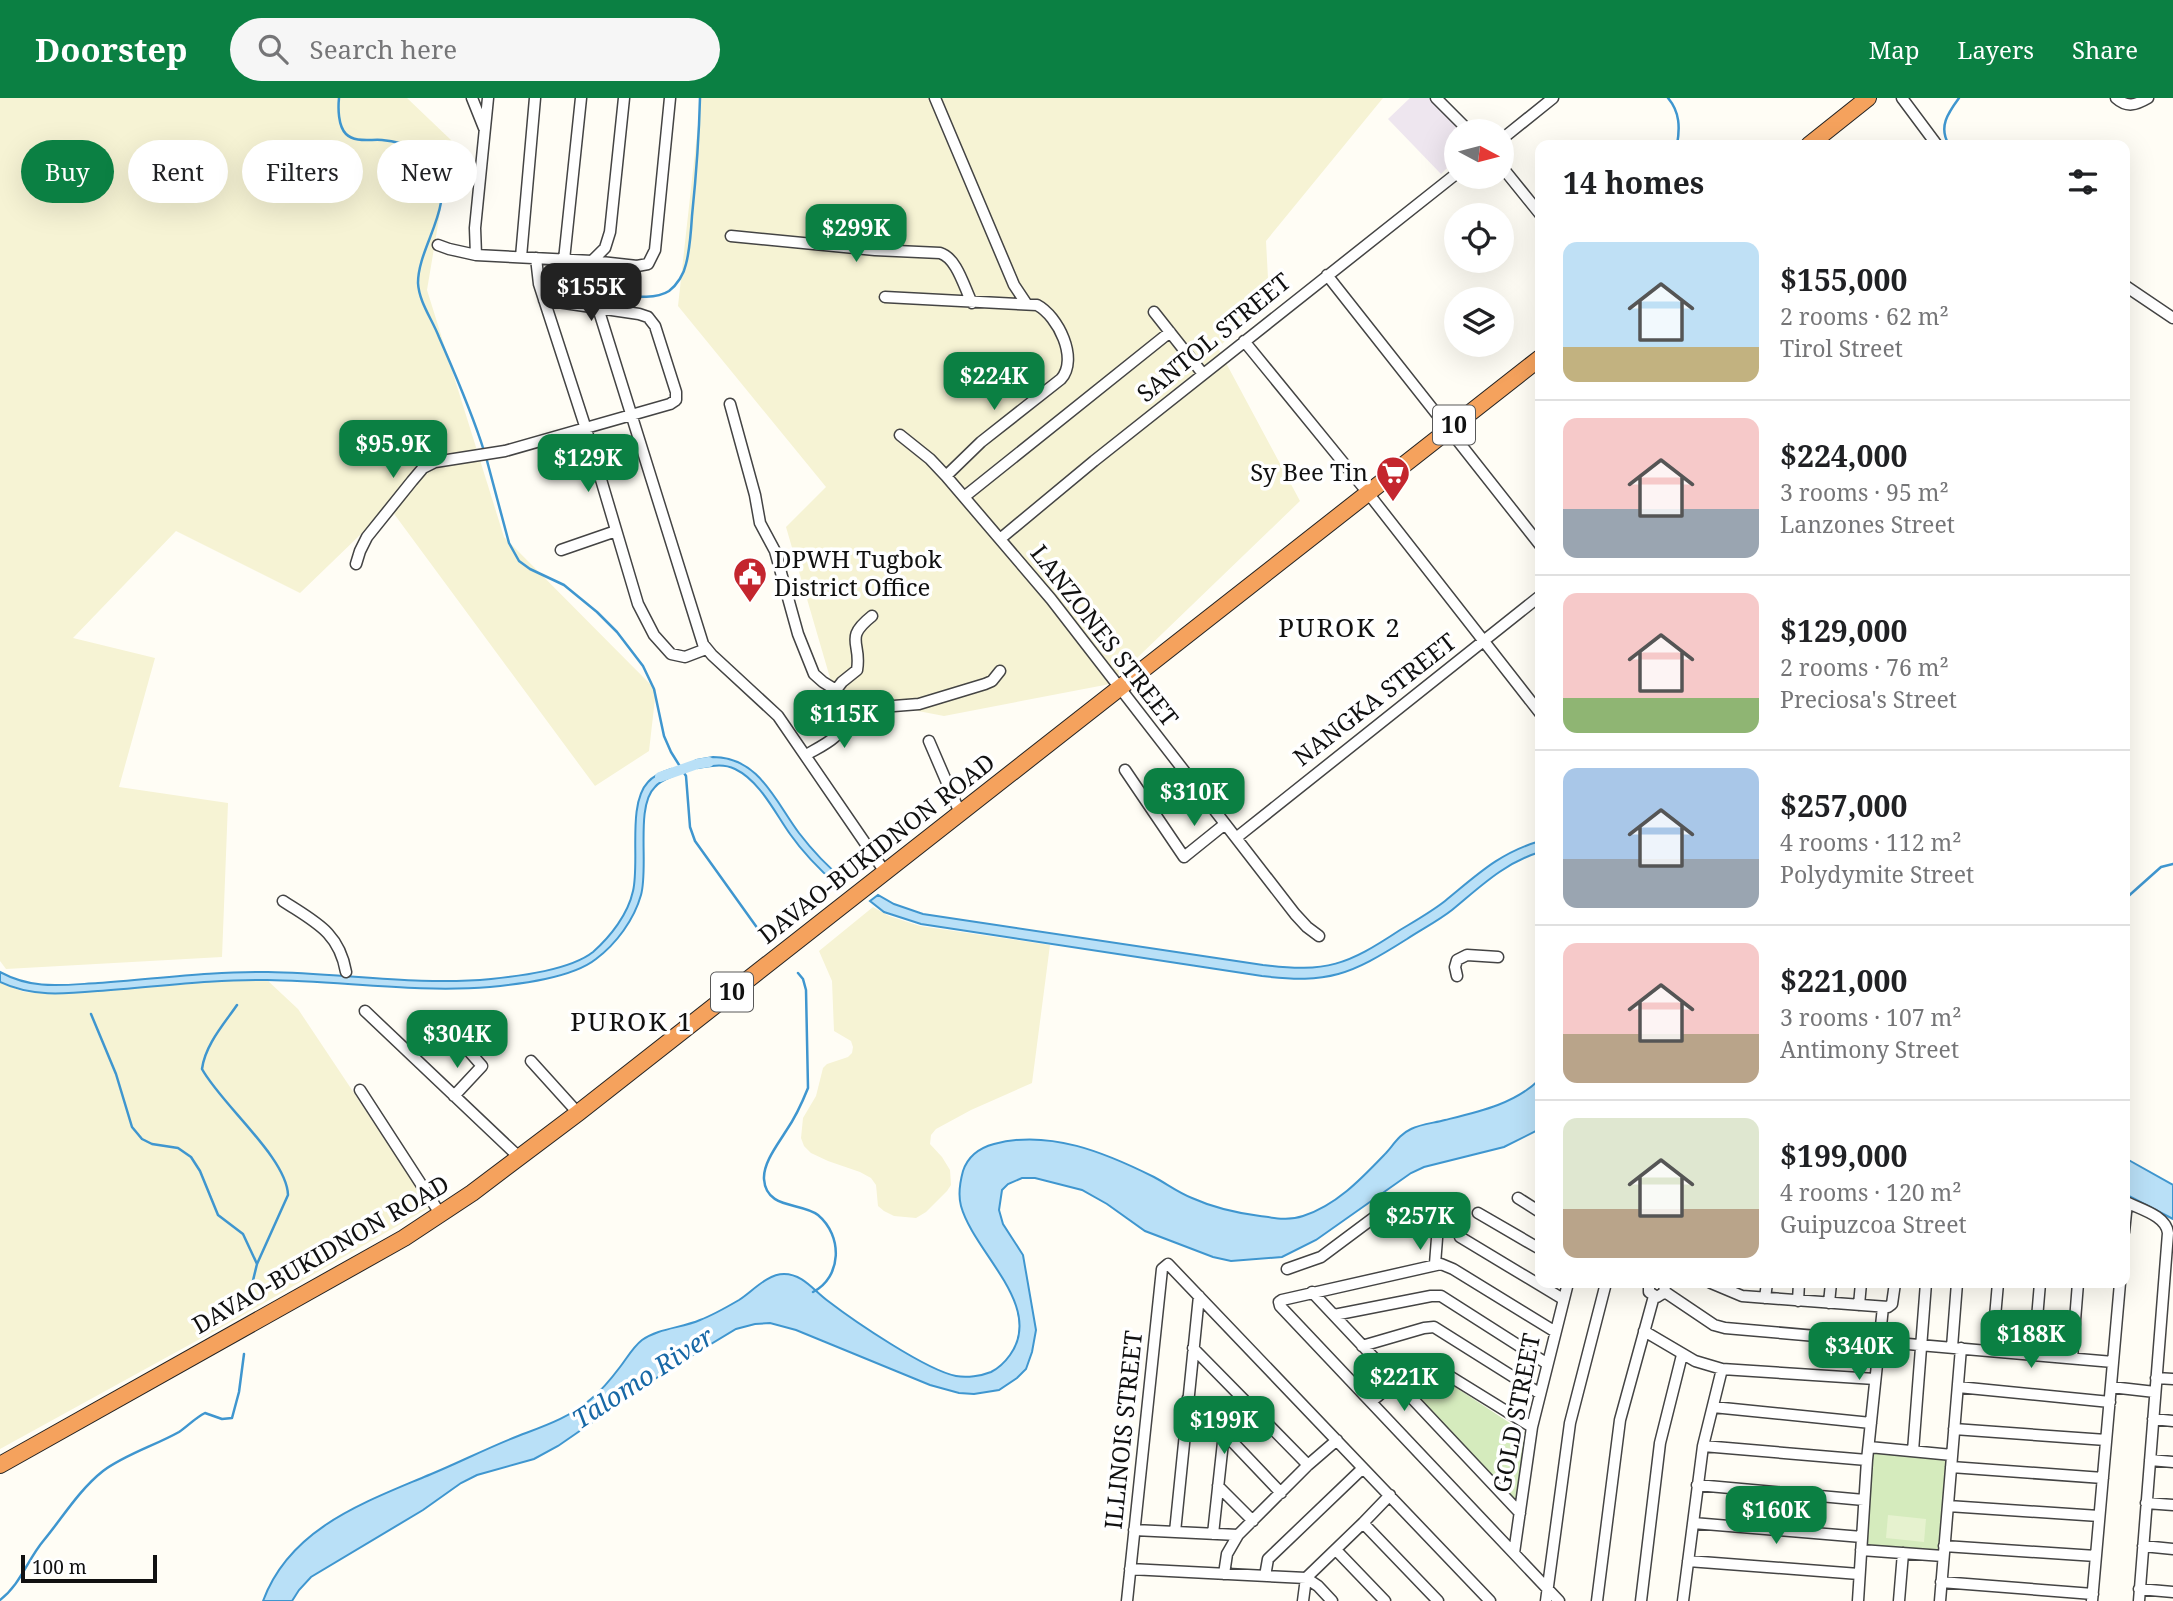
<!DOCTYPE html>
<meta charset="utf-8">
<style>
body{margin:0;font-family:"Noto Serif",serif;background:#f6f6f6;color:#202124;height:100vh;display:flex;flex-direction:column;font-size:26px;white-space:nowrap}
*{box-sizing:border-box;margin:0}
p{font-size:23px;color:#757577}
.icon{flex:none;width:38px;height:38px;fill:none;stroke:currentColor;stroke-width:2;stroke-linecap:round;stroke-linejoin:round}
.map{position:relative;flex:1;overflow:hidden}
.drawer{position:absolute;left:1535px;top:42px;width:595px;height:1148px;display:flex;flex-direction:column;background:#fff;border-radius:14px;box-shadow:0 7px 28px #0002}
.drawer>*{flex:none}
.top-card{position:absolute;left:21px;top:42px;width:665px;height:63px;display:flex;gap:14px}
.needle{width:46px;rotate:97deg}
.controls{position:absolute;left:1444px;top:21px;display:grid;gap:14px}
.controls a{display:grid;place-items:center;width:70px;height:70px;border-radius:50%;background:#fff;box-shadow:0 7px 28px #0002;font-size:35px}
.scale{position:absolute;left:21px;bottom:18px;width:136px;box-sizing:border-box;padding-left:7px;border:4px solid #111;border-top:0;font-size:19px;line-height:24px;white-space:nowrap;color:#111;-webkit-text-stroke:5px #fff;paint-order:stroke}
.price{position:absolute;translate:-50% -60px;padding:0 16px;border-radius:14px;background:#0b8043;color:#fff;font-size:23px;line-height:46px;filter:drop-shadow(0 2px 4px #0008)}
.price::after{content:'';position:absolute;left:50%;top:42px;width:21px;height:16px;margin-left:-10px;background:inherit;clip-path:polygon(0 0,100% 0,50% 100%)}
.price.on{background:#222;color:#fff}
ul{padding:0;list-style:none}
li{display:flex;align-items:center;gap:21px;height:175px;padding:0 28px}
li+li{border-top:2px solid #e0e0e0}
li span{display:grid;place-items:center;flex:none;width:196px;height:140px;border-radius:14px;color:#555}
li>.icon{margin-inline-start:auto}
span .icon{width:84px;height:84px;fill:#fffc;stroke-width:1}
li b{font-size:30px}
h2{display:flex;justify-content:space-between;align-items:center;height:84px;padding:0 28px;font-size:30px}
.chip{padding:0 24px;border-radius:32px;background:#fff;box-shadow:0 7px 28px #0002;font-size:24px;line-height:63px}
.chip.on{background:#0b8043;color:#fff}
header{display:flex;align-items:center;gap:42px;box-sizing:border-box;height:98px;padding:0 35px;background:#0b8043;color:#fff}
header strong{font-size:33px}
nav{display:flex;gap:38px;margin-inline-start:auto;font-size:24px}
.search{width:490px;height:63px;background:#f6f6f6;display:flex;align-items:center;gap:18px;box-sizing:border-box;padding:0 24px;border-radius:38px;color:#757577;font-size:26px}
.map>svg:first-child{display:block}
.industrial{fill:#eee6ef}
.farmland{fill:#f6f3d4}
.green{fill:#d5ebbd}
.pitch{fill:#e6f2cf}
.water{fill:#b9e0f7;stroke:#3f96cf;stroke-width:2}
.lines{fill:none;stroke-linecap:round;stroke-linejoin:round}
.stream{stroke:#3f96cf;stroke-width:2.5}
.canal{stroke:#b9e0f7;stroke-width:10}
.minor-casing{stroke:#444;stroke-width:13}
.highway-casing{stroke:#222;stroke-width:18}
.minor{stroke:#fff;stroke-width:10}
.highway{stroke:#f5a25d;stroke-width:16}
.labels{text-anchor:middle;stroke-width:7;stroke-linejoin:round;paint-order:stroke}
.shield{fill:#fff;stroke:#585858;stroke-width:2}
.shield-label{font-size:23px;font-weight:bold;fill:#111}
.street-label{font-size:24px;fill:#111;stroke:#fff}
.poi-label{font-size:24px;fill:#111;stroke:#fff;text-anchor:end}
.neighbourhood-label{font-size:26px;letter-spacing:2px;fill:#111;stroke:#fff}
.water-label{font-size:26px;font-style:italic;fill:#1768a6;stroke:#fff}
</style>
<header>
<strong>Doorstep</strong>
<div class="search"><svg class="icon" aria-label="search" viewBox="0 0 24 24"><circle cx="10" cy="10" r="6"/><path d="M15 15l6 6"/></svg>Search here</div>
<nav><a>Map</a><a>Layers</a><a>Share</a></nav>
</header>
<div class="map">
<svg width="2173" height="1503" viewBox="0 0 2173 1503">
<rect width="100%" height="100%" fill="#fffdf5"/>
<path class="industrial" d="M1410 0H1430L1462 33H1456V61L1441 76 1388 21Z"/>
<path class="farmland" d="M0 0H407L452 43 427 192 504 439 656 592 649 653 595 688 389 409 300 495 176 433 73 540 155 560 119 689 228 705 222 859 6 871 0 863Z
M701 0H1383L1266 143 1269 199 1218 250 1300 403 1110 586 944 618 835 597 786 429 826 389 678 208Z
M873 809 889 818 920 828 1050 847 1032 985 971 1012 936 1031 931 1037 930 1046 942 1059 950 1072 951 1087 947 1093 926 1114 916 1120 894 1118 884 1113 878 1108 876 1087 871 1080 860 1074 828 1063 811 1055 804 1048 801 1040 803 1020 816 998 823 970 827 966 848 959 852 955 853 949 851 943 834 933 832 883 819 853Z
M233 882H267L298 911 430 1109 238 1220 0 1351V884L24 894 39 895 84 894Z"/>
<path class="green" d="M1422 1271 1431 1273 1525 1335 1517 1405 1398 1278Z
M1872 1354 1948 1359 1941 1453 1866 1447Z"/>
<path class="pitch" d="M1888 1417 1926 1421 1924 1444 1886 1440Z"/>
<path class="water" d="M713 659C759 659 775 703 799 735 812 752 827 768 844 782L838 788C820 772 804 756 790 736 775 715 760 683 735 671 723 665 711 668 698 670L696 662Z
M671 671 673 678C666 681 660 683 655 689 635 708 649 769 641 797 634 822 616 846 596 861 572 880 520 886 490 889 416 895 341 883 267 882 211 881 155 889 98 893 64 896 31 899 0 884V874C33 892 62 887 98 885 155 881 211 873 268 874 341 875 418 888 491 881 520 878 570 872 593 854 611 838 628 816 633 793 640 764 627 706 648 684 654 677 662 674 671 671Z
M1540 743V754C1504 765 1480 789 1452 812 1438 823 1422 831 1407 841 1350 877 1329 886 1262 878L921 826 884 814 870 803 878 797 894 806 923 816 1263 867C1327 875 1347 867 1400 832 1415 823 1431 814 1445 803 1477 777 1499 755 1540 743Z
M1540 981V1030L1538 1032 1504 1049 1424 1069 1411 1075 1316 1142 1282 1159 1231 1163 1213 1159 1145 1133 1107 1106 1082 1092 1035 1080H1022L1008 1086 1002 1092 999 1112 1003 1126 1023 1157 1036 1232 1032 1254 1026 1271 1017 1280 999 1292 974 1296 959 1295 930 1287 796 1232 770 1225 755 1226 736 1231 668 1272 558 1348 534 1361 477 1377 461 1385 423 1412 311 1479 299 1492 292 1503H263C289 1432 360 1406 424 1379 454 1367 483 1352 513 1340 541 1329 568 1321 591 1301 602 1292 611 1281 620 1269 627 1260 633 1249 642 1242 659 1230 682 1230 700 1222 713 1217 727 1209 739 1202 753 1193 767 1176 784 1176 803 1176 814 1193 828 1203 854 1223 926 1272 956 1278 967 1280 981 1278 991 1274 999 1270 1005 1264 1010 1257 1045 1208 974 1155 961 1108 958 1097 960 1084 963 1073 968 1058 979 1050 994 1046 1049 1031 1106 1055 1154 1079 1167 1086 1179 1095 1192 1100 1214 1110 1237 1115 1260 1118 1274 1120 1289 1123 1303 1118 1337 1107 1362 1080 1386 1055 1394 1046 1400 1036 1411 1031 1421 1026 1434 1025 1445 1022 1478 1014 1515 1006 1540 981Z
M2125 1060 2173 1087V1121L2125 1096Z"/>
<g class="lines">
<path class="stream" d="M339 0C338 10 338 28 346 36 355 45 371 41 382 42 403 44 425 52 436 71 456 107 418 148 418 185 419 204 432 221 439 239 455 276 472 314 484 353
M1668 0C1680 14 1680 30 1677 47
M1949 47C1938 29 1948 15 1959 0
M605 195C624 196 652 204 669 193 677 187 684 176 686 166 690 151 691 134 692 118 696 79 699 40 700 0
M486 359 509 445 519 463 530 471 564 487 597 514 617 534 643 568 654 591 664 638 671 654 686 678 690 729 695 743 763 838
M2124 802 2161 769 2173 766
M798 875 803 881 806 892 808 990C802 1005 795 1020 786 1033 778 1046 763 1065 764 1081 766 1112 802 1104 818 1117 843 1138 842 1179 813 1194
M237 907C224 926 205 947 202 971 221 1006 287 1060 288 1097L257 1166 248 1203
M91 916 116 976 132 1029 142 1041 152 1046 178 1050 191 1059 200 1073 218 1117 243 1136 257 1166
M0 1502C21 1486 27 1462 44 1442 63 1419 79 1392 103 1373 126 1356 154 1348 179 1334 188 1328 195 1320 205 1315L222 1321 232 1320 239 1294 244 1256"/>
<path class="canal" d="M660 679 697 666 709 664"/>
<g class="minor-casing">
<path id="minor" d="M472 0 484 30
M935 0 1014 187 1026 205
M1436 0 1469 33
M1902 0 1937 47
M2116 0C2127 10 2136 7 2148 0
M1502 41 1553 0
M1502 69 1540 116
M731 138 875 152 940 155C957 160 964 189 972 205
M438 147 449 151 476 157 592 163 637 168 648 166 655 152 670 0
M476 157 475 130 488 0
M521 159 535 0
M536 160 539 186 586 331 638 506 654 537 671 556 685 559 706 551
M564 162 581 0
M592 163 605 150 610 134 624 0
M1327 177 1540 447
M2124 187 2173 220
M885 199 1037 207C1058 218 1079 261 1061 281L981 344 946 378
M598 210 703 546 712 557 778 618 885 774
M1154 214 1203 276
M1244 243 1368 395 1540 615
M730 306 755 397 760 425 775 453 798 536 814 576 823 584 836 592
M900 337 930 361 946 378 1051 501 1295 816 1307 829 1319 838
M964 399 1170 234
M1000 441 1094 363 1456 76
M561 452 616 433
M356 466 360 453 367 439 412 383 423 370 435 364 505 353 670 306 676 302V294L655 228 648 219 639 216 544 202
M843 620 856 611 919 606 985 586 992 583 1000 573
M929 643 960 715
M806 657C819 649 847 638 843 619 841 610 836 602 836 592L842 584 857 572C862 544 843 541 872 518
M1125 672 1184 759 1225 726
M1236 740 1540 498
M283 803C315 824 339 834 346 874
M1457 878 1455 869 1457 862 1467 857 1498 859
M365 913 520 1060
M531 963 578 1015
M360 992 441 1117
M454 998 482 968 460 943
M1518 1100 1540 1114
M2124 1103C2139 1111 2166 1117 2168 1135L2139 1503
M1478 1115 1540 1151
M2124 1134 2127 1105
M1460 1139 1563 1201
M1287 1171 1321 1159 1384 1112 1413 1104 1440 1102 1435 1166
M1649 1185V1194L1657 1199 1665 1194 1664 1185
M1711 1185 1742 1198 1888 1209 1892 1206 1895 1185
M1312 1194 1520 1415
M1665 1194 1714 1227 1725 1230 2113 1264
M1765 1200 1767 1185
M1798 1203 1799 1185
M1829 1205 1831 1185
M1859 1207 1861 1185
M1334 1217 1431 1198H1441L1546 1265
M1554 1233 1453 1171 1441 1166 1282 1202 1279 1204 1280 1208 1559 1503
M1644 1233 1695 1263 1722 1271 1875 1281
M1362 1248 1424 1230 1434 1229 1539 1295
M1952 1249 1957 1185
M1193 1250 1308 1367
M1992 1253 1998 1185
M2034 1256 2040 1185
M2072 1260 2078 1185
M1386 1272C1401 1268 1415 1261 1430 1266L1532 1329
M2156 1280 2173 1281
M1958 1289 2110 1304
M2111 1289 2155 1294
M1188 1300 1224 1335 1281 1395
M1371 1304 1396 1283
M1713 1309 1871 1325
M2153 1321 2173 1323
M1954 1331 2106 1342
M1703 1348 1867 1362
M1869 1349 1952 1357
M1913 1353 1926 1185
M2150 1362 2173 1364
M1951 1369 2103 1380
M1697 1387 1864 1402
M1218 1388 1253 1423
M2146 1405 2173 1407
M1948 1408 2099 1418
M1363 1425 1438 1503
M1693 1425 1862 1439
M1134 1432 1238 1437
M1175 1434 1199 1198
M1213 1436 1224 1335
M1944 1448 2096 1458
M2143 1448 2173 1451
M1336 1452 1385 1503
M1861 1452 1943 1458
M1514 1455 1532 1329 1568 1185
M1688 1463 1859 1476
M1130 1471 1306 1480 1318 1488 1332 1503
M1224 1476 1227 1456 1238 1437 1308 1367 1337 1342
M1265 1478 1268 1461 1363 1370
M1941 1484 2093 1496
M2139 1491 2173 1494
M1127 1503 1162 1171 1168 1166 1490 1503
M1303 1503 1306 1480 1363 1425 1390 1397
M1546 1503 1570 1325 1606 1185
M1597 1503 1620 1322 1654 1198
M1641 1503 1660 1345 1682 1257
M1683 1503 1703 1348 1722 1271
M1858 1503 1867 1362 1883 1209
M1899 1503 1903 1455
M1940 1503 1961 1250
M2092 1503 2120 1185"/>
</g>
<g class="highway-casing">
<path id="highway" d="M1809 47 1868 0
M0 1367 404 1140 472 1095 578 1015 1540 260"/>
</g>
<use href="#minor" class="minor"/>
<use href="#highway" class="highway"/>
</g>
<defs>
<g id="supermarket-pin" transform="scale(1.75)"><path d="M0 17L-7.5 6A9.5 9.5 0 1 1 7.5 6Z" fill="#c4262e" stroke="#fff"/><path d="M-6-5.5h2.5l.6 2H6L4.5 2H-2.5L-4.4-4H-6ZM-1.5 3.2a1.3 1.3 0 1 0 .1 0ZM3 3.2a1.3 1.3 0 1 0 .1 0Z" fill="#fff"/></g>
<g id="civic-pin" transform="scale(1.75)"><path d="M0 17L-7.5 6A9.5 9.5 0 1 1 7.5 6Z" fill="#c4262e" stroke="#fff"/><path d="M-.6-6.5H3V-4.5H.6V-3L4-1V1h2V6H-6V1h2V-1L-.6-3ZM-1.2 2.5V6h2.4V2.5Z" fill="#fff"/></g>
</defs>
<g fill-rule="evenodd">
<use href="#supermarket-pin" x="1393" y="375"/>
<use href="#civic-pin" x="750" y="476"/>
</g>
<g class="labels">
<g class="shield">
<rect x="1433" y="307.5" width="42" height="39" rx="5"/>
<rect x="711" y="874.5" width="42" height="39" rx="5"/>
</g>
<g class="shield-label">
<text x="1454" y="335">10</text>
<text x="732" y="902">10</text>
</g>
<g class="street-label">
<text transform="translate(1214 240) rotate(-39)" y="8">SANTOL STREET</text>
<text transform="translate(1104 538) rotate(52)" y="8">LANZONES STREET</text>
<text transform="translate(1375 602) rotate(-38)" y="8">NANGKA STREET</text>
<text transform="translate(877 751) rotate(-38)" y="8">DAVAO-BUKIDNON ROAD</text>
<text transform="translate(321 1157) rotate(-30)" y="8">DAVAO-BUKIDNON ROAD</text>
<text transform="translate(1517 1315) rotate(-79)" y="8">GOLD STREET</text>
<text transform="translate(1124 1332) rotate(-84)" y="8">ILLINOIS STREET</text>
</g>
<g class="poi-label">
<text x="1368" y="383">Sy Bee Tin</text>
<text x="774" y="470" text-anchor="start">DPWH Tugbok<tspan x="774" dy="28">District Office</tspan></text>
</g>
<g class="neighbourhood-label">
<text x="1340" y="539">PUROK 2</text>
<text x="632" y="933">PUROK 1</text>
</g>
<g class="water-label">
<text transform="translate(643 1280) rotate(-33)" y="9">Talomo River</text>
</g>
</g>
</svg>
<div class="controls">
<a><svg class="needle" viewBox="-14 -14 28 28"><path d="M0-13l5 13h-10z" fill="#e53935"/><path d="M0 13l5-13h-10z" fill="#757577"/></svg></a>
<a><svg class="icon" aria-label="locate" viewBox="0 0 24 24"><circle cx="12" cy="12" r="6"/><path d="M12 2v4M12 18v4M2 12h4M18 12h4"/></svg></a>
<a><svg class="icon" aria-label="layers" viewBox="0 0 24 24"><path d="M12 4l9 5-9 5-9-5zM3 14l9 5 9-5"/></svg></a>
</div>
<div class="scale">100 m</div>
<b class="price" style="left:856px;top:166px">$299K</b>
<b class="price on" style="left:591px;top:225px">$155K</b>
<b class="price" style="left:994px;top:314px">$224K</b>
<b class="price" style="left:393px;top:382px">$95.9K</b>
<b class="price" style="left:588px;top:396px">$129K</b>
<b class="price" style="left:844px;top:652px">$115K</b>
<b class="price" style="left:1194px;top:730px">$310K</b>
<b class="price" style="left:457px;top:972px">$304K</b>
<b class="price" style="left:1420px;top:1154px">$257K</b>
<b class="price" style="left:2031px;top:1272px">$188K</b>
<b class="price" style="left:1859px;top:1284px">$340K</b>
<b class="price" style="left:1404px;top:1315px">$221K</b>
<b class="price" style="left:1224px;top:1358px">$199K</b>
<b class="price" style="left:1776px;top:1448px">$160K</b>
<div class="top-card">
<a class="chip on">Buy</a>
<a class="chip">Rent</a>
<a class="chip">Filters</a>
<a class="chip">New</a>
</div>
<section class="drawer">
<h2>14 homes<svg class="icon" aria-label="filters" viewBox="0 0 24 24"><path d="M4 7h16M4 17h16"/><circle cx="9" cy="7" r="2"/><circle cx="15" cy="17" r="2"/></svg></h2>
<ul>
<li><span style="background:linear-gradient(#bfe0f5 75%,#c2b280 0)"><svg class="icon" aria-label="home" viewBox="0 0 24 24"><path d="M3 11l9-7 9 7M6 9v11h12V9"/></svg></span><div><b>$155,000</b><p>2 rooms · 62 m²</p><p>Tirol Street</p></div></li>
<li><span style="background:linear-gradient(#f6c9c9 65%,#9aa5b1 0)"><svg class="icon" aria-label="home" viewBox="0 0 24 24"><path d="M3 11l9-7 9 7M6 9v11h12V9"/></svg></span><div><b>$224,000</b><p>3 rooms · 95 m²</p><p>Lanzones Street</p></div></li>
<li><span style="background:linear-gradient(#f6c9c9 75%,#8fb573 0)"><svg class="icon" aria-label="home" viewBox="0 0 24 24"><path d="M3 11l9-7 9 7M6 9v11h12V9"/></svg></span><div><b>$129,000</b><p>2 rooms · 76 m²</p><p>Preciosa's Street</p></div></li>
<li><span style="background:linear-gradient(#a9c7e8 65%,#9aa5b1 0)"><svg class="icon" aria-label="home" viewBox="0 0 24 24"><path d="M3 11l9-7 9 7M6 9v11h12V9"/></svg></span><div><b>$257,000</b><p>4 rooms · 112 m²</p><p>Polydymite Street</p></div></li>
<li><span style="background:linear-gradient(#f6c9c9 65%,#b9a48a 0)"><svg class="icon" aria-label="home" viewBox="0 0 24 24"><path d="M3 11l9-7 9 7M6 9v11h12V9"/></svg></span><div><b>$221,000</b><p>3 rooms · 107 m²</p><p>Antimony Street</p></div></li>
<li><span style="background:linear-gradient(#dfe7d0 65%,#b9a48a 0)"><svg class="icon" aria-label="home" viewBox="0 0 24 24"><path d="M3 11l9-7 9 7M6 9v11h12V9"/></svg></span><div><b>$199,000</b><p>4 rooms · 120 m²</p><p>Guipuzcoa Street</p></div></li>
</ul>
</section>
</div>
